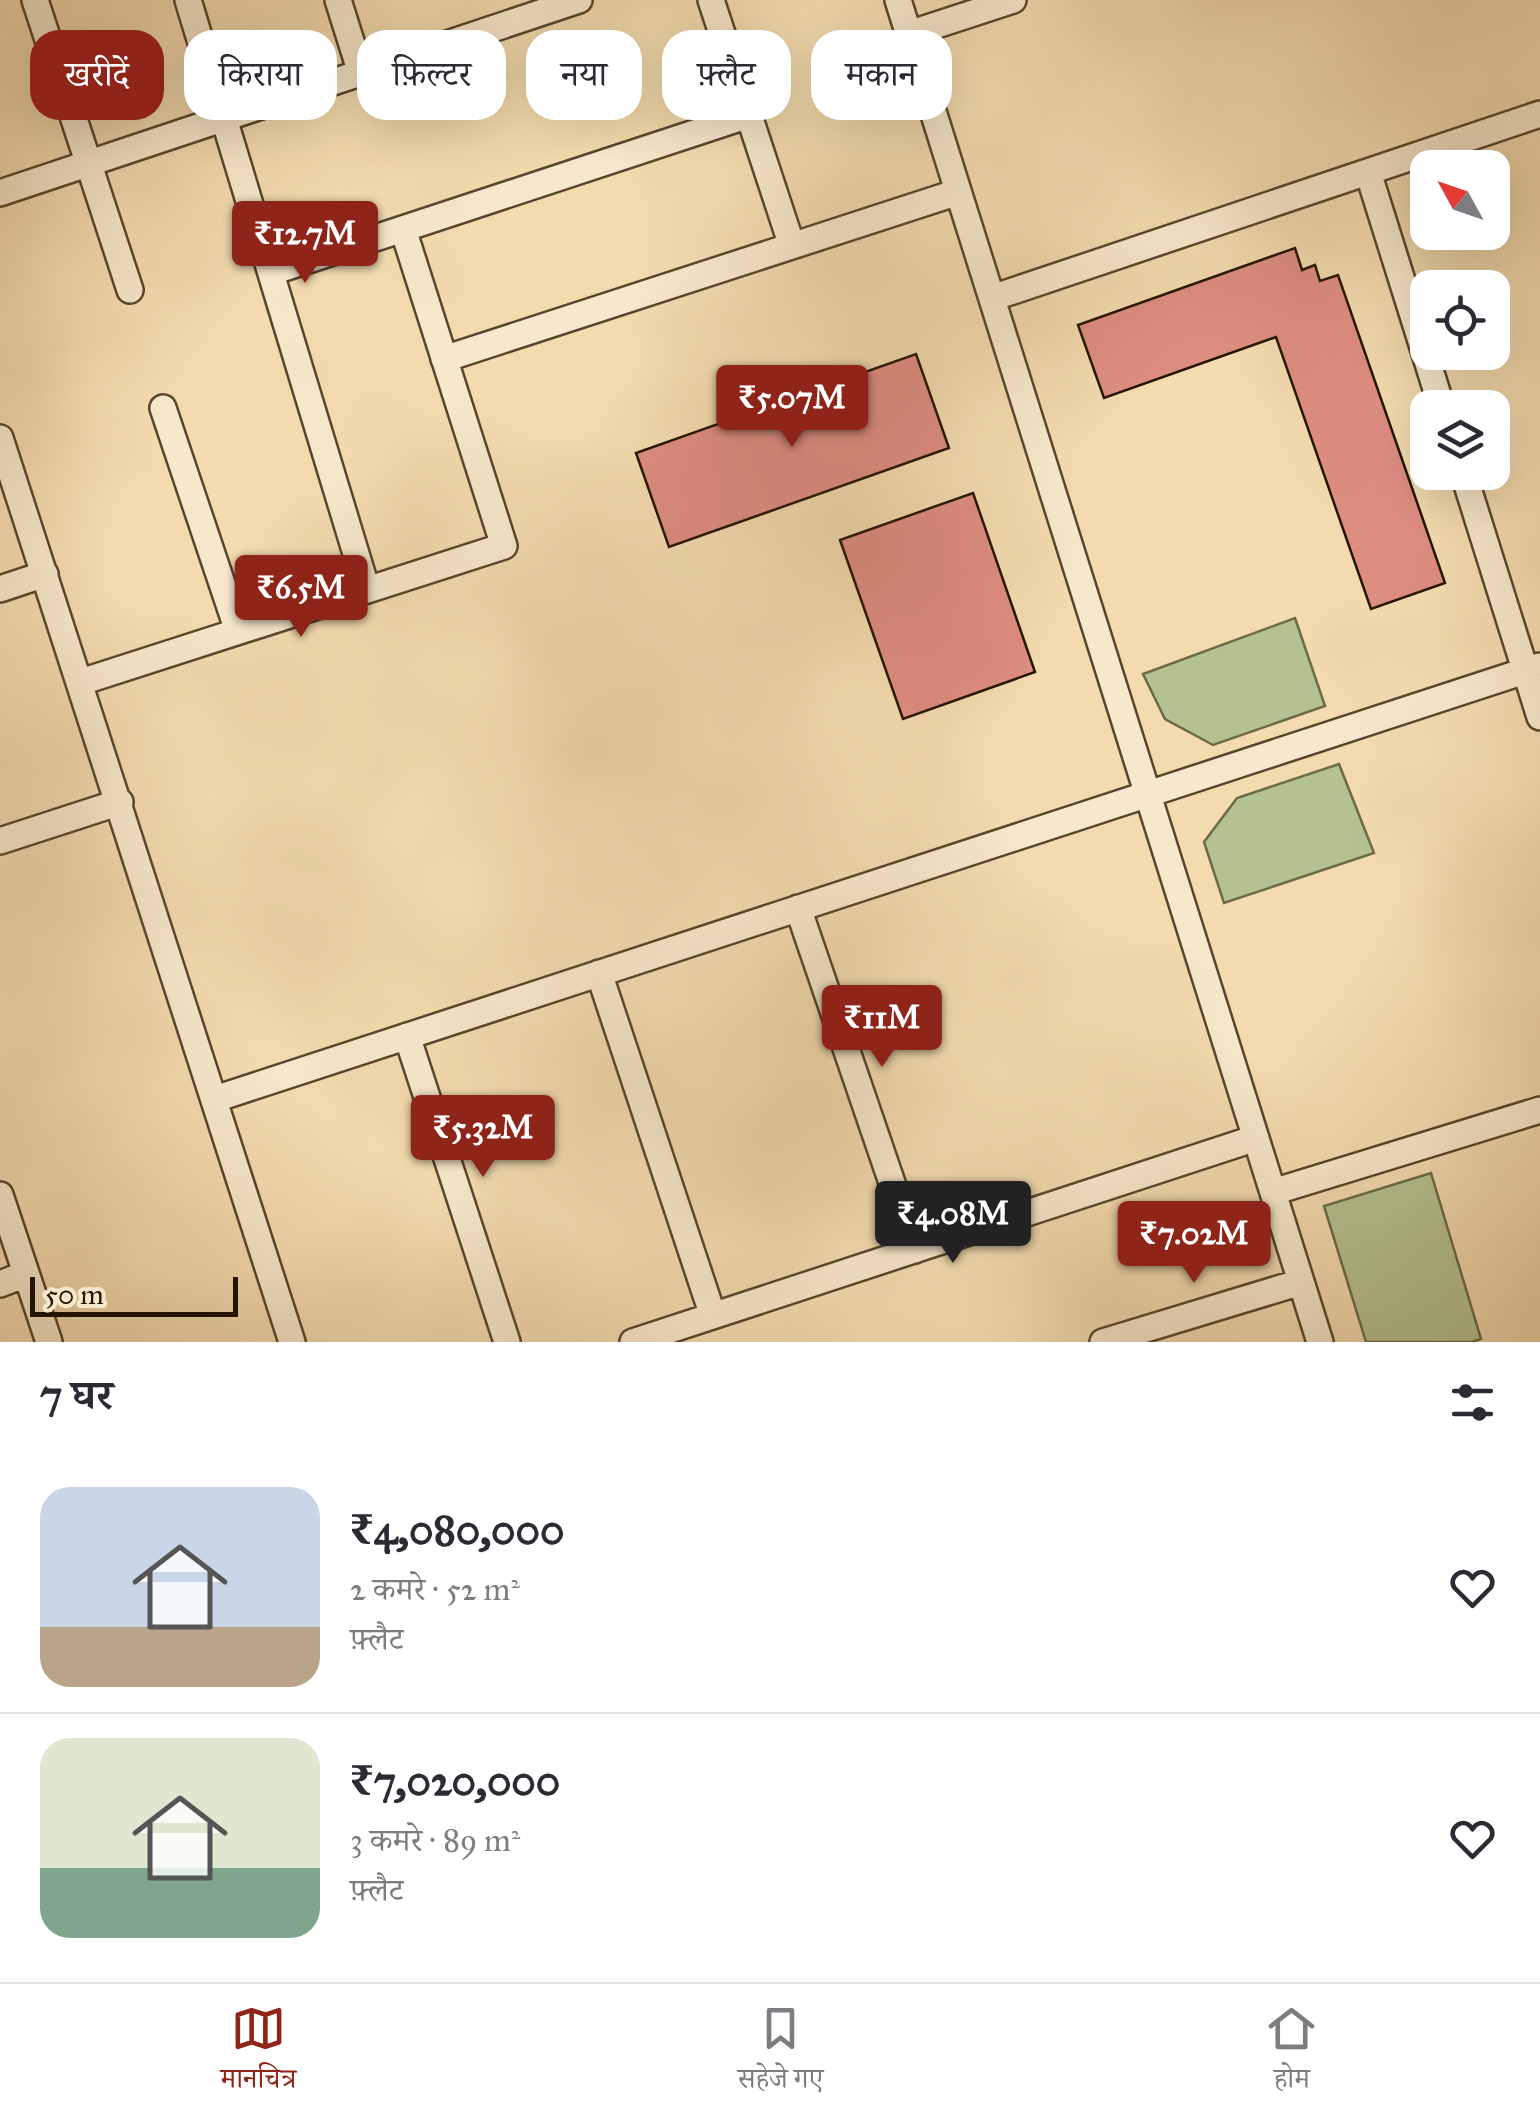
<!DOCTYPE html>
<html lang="hi">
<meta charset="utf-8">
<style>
body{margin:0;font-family:"IM FELL Great Primer","Noto Serif Devanagari",serif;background:#f7f7f7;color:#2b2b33;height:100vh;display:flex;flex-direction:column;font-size:38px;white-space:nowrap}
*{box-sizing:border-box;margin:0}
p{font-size:32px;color:#7c7c81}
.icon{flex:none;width:55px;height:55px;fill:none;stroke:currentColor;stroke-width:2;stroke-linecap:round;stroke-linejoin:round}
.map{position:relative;height:1342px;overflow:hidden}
.details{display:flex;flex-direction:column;background:#fff;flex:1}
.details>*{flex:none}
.hud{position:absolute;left:30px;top:30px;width:1000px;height:90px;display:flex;gap:20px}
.needle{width:65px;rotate:310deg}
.controls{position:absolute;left:1410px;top:150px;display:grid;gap:20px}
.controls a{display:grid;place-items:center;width:100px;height:100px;border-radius:20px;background:#fff;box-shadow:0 10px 40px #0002;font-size:50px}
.scale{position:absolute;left:30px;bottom:25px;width:208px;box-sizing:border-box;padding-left:10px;border:5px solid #241400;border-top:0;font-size:28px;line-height:35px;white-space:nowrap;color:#241400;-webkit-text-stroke:8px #f7e8cb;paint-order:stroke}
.price{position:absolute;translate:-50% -85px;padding:0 22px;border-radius:10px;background:#8f2418;color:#fff;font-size:32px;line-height:65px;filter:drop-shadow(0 2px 5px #0008)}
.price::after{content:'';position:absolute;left:50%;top:60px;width:30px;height:22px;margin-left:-15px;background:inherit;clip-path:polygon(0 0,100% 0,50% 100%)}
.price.active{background:#222;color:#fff}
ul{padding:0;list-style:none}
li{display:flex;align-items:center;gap:30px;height:250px;padding:0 40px}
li+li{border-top:2px solid #e1e1e2}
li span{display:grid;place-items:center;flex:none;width:280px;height:200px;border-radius:30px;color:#555}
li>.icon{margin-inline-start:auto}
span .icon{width:120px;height:120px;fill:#fffc;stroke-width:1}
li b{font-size:42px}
h2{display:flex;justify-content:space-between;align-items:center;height:120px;padding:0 40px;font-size:42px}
.tag{padding:0 35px;border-radius:30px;background:#fff;box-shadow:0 10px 40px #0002;font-size:35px;line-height:90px}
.tag.active{background:#8f2418;color:#fff}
.tabs{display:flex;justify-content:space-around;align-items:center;height:140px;border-top:2px solid #e1e1e2;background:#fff;font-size:28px;color:#7c7c81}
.tabs a{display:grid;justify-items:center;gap:5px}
.tabs .active{color:#8f2418}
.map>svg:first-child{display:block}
.park{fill:#b4c190;stroke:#6c6a48;stroke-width:2.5}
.building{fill:#de8d81;stroke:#241400;stroke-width:2.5}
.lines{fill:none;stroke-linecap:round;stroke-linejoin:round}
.minor-casing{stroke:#58462c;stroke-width:30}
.minor{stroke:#f7e8cb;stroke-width:25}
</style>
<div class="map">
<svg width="1540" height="1342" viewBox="0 0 1540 1342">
<rect width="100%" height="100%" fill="#f3dbaf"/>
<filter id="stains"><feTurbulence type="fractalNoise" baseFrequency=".002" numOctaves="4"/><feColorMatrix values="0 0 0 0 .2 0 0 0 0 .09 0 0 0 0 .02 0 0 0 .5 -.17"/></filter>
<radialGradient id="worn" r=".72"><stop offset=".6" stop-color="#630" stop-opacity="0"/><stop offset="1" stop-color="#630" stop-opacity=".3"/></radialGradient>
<path class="park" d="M1295 618 1325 706 1213 745 1165 719 1143 674Z
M1339 764 1374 853 1224 903 1204 842 1237 798Z
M1431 1173 1481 1339 1472 1342H1366L1324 1206Z"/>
<path class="building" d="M1295 248 1302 270 1315 265 1320 281 1338 275 1445 583 1371 609 1276 337 1104 398 1078 325Z
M916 354 949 448 669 547 636 453Z
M973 493 1035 672 903 719 840 540Z"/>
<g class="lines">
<g class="minor-casing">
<path id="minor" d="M35 0 130 290
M188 0 367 590
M338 0 361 73
M711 0 792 246
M898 0 1320 1342
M909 34 1013 0
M1368 172 1442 408
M0 193 579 0
M272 272 749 115
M992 298 1540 114
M444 359 958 192
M163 408 238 631
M0 438 292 1342
M1463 472 1540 717
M0 589 45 574
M81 682 504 546 403 229
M0 841 120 802
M798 908 915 1250
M599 973 713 1316
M407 1036 507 1342
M215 1099 1540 666
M1273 1192 1540 1110
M0 1195 49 1342
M0 1284 26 1274
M633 1342 1256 1138
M1103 1342 1301 1282"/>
</g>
<use href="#minor" class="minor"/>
</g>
<rect width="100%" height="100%" filter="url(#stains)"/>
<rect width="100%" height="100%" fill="url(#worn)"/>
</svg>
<div class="controls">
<a><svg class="needle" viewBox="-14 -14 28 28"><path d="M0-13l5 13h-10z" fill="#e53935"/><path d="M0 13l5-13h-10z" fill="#7c7c81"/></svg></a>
<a><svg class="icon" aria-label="locate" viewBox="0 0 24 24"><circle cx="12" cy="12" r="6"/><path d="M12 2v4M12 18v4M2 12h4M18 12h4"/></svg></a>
<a><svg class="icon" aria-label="layers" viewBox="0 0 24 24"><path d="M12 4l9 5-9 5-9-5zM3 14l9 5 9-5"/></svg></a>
</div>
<div class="scale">50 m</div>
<b class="price" style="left:305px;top:286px">₹12.7M</b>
<b class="price" style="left:792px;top:450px">₹5.07M</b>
<b class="price" style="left:301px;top:640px">₹6.5M</b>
<b class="price" style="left:882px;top:1070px">₹11M</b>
<b class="price" style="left:483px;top:1180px">₹5.32M</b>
<b class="price active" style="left:953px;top:1266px">₹4.08M</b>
<b class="price" style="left:1194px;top:1286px">₹7.02M</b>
<div class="hud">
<a class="tag active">खरीदें</a>
<a class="tag">किराया</a>
<a class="tag">फ़िल्टर</a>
<a class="tag">नया</a>
<a class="tag">फ़्लैट</a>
<a class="tag">मकान</a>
</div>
</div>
<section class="details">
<h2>7 घर<svg class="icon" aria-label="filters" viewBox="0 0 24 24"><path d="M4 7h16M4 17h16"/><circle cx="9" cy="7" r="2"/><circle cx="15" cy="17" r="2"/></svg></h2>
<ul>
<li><span style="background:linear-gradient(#c9d6e8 70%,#b9a48a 0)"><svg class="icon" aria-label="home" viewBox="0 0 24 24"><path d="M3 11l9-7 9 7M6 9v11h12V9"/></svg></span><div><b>₹4,080,000</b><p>2 कमरे · 52 m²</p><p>फ़्लैट</p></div><svg class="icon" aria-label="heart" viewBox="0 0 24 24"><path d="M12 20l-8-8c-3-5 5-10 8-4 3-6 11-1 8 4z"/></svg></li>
<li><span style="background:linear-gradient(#dfe7d0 65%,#7fa58c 0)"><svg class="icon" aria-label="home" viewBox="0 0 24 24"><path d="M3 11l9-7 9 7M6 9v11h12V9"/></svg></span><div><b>₹7,020,000</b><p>3 कमरे · 89 m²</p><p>फ़्लैट</p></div><svg class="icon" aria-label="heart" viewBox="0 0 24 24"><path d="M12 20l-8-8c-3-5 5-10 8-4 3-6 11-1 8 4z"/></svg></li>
</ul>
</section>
<nav class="tabs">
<a class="active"><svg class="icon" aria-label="map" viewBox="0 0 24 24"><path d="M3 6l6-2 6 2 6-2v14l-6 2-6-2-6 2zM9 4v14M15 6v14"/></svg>मानचित्र</a>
<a><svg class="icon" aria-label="saved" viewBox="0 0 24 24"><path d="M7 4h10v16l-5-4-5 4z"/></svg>सहेजे गए</a>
<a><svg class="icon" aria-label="home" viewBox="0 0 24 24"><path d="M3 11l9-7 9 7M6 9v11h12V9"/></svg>होम</a>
</nav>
